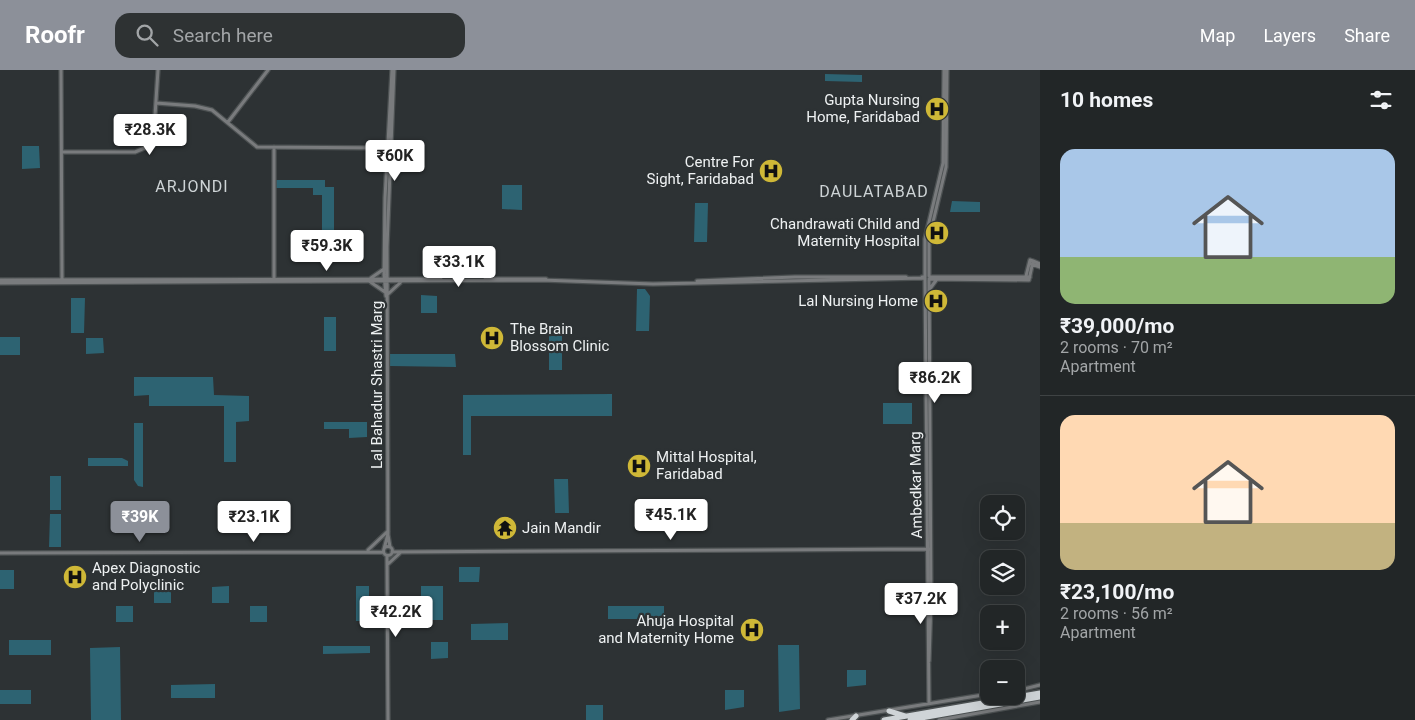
<!DOCTYPE html>
<meta charset="utf-8">
<style>
body{margin:0;font-family:Roboto,sans-serif;background:#2e3233;color:#f1f3f6;height:100vh;display:flex;flex-direction:column;font-size:19px;white-space:nowrap}
*{box-sizing:border-box;margin:0}
p{font-size:16px;color:#a2a5a7}
.icon{flex:none;width:28px;height:28px;fill:none;stroke:currentColor;stroke-width:2;stroke-linecap:round;stroke-linejoin:round}
.map{position:relative;flex:1;overflow:hidden}
.drawer{display:flex;flex-direction:column;background:#222627;width:375px}
.drawer>*{flex:none}
.tools{position:absolute;left:980px;top:425px;display:grid;gap:10px}
.tools a{display:grid;place-items:center;width:45px;height:45px;border-radius:10px;background:#222627;box-shadow:0 5px 20px #0002,0 0 0 1px #3f4344;font-size:25px}
.price{position:absolute;translate:-50% -42px;padding:0 11px;border-radius:5px;background:#fff;color:#222;font-size:16px;line-height:32px;filter:drop-shadow(0 1px 2px #0008)}
.price::after{content:'';position:absolute;left:50%;top:30px;width:15px;height:11px;margin-left:-8px;background:inherit;clip-path:polygon(0 0,100% 0,50% 100%)}
.price.selected{background:#8c9099;color:#fff}
ul{padding:0;list-style:none}
li{display:grid;align-content:center;gap:10px;height:265px;padding:0 20px}
li+li{border-top:1px solid #3f4344}
li span{display:grid;place-items:center;height:155px;border-radius:15px;color:#555}
li>.icon{margin-inline-start:auto}
span .icon{width:90px;height:90px;fill:#fffc;stroke-width:1}
li b{font-size:21px}
h2{display:flex;justify-content:space-between;align-items:center;height:60px;padding:0 20px;font-size:21px}
header{display:flex;align-items:center;gap:30px;box-sizing:border-box;height:70px;padding:0 25px;background:#8c9099;color:#fff}
header strong{font-size:24px}
nav{display:flex;gap:28px;margin-inline-start:auto;font-size:18px}
.search{width:350px;height:45px;background:#2e3233;display:flex;align-items:center;gap:12px;box-sizing:border-box;padding:0 18px;border-radius:15px;color:#a2a5a7;font-size:19px}
main{display:flex;flex:1;min-height:0}
.map>svg:first-child{display:block}
.green{fill:#2d6372}
.lines{fill:none;stroke-linecap:round;stroke-linejoin:round}
.tertiary-casing{stroke:#4c5152;stroke-width:5.5}
.trunk-casing{stroke:#4c5152;stroke-width:8}
.tertiary{stroke:#797b7d;stroke-width:3}
.trunk{stroke:#cfd4d7;stroke-width:5}
.labels{text-anchor:middle;stroke-width:4.5;stroke-linejoin:round;paint-order:stroke}
.poi-label{font-size:15px;fill:#eef1f2;stroke:#2d3234;text-anchor:end}
.street-label{font-size:15px;fill:#eef1f2;stroke:#2d3234}
.neighbourhood-label{font-size:16px;letter-spacing:1px;fill:#ced4d6;stroke:#2d3234}
</style>
<header>
<strong>Roofr</strong>
<div class="search"><svg class="icon" aria-label="search" viewBox="0 0 24 24"><circle cx="10" cy="10" r="6"/><path d="M15 15l6 6"/></svg>Search here</div>
<nav><a>Map</a><a>Layers</a><a>Share</a></nav>
</header>
<main>
<div class="map">
<svg width="1040" height="650" viewBox="0 0 1040 650">
<rect width="100%" height="100%" fill="#2d3234"/>
<path class="green" d="M825 4 862 5V12L825 11Z
M22 76H39L40 98 22 99Z
M276 110H325V117H334V172H322V125H313V118H276Z
M502 115H522V140L502 139Z
M952 131 980 132V142H950Z
M695 133H708L707 172H694Z
M637 219H645L650 226 649 261H636Z
M421 225 437 226V243H421Z
M71 228H85L84 263H71Z
M324 247H336V281H324Z
M549 266H562V300H549Z
M0 267H20V285H0Z
M86 268H103L104 283 86 284Z
M390 284H455L456 297 390 296Z
M134 307H213L214 325 249 326V351L236 352V392H224V336H149V325L134 326Z
M612 324V346H471V385H463V325Z
M883 333H912V354H883Z
M324 352H367V367L349 368V359H324Z
M134 353H143V417L138 416 134 410Z
M88 388H122L128 391V396H88Z
M50 406H61V440H50Z
M554 409H568L569 443H555Z
M50 444H61V477H49Z
M459 497H480L479 512H459Z
M0 500H14V519H0Z
M229 516V533H212V517Z
M356 516H369V551H356Z
M421 516H443V550H421Z
M154 517H171V533H154Z
M116 536H133V552H116Z
M250 536H267V552H250Z
M608 536H664V549H608Z
M508 553V570H471V554Z
M9 570H51V585H9Z
M431 572H448V588L431 589Z
M778 575H799L800 639 779 642Z
M323 576H370V583L323 584Z
M120 577 121 650H91L90 578Z
M847 600H866V615L847 617Z
M215 614V628H171V615Z
M0 620H31V634H0Z
M725 620H744V637L725 640Z
M586 635H603V650H586Z"/>
<g class="lines">
<g class="tertiary-casing">
<path id="tertiary" d="M61 0 62 210
M156 33 195 36 212 40 257 77 390 78
M228 52 268 0
M62 82H135L147 77 154 61 158 0
M1033 191 1040 194
M1031 194 1040 197
M929 206V169L946 97 947 0
M1026 206 1030 190 1033 191
M922 207H925V169L943 93 944 0
M930 207H1030
M371 208 384 199
M274 209V77
M485 209H546
M929 209 1029 210 1033 191
M0 210 441 209
M369 211 385 222
M697 211 795 207H906
M0 213 541 210 653 214 925 208 929 634
M929 220 937 209
M388 224 401 212
M386 226 384 205 385 128 392 0
M388 465 390 477
M383.5 481a4.5 4.5 0 1 1 9 0a4.5 4.5 0 1 1-9 0Z
M384 479 388 464 387 177 394 0
M368 480 388 461
M392 482 930 479
M0 483 383 482
M387 486 388 650
M388 494 401 482
M929 591 931 531 929 210
M1016 621 1040 615
M828 650 989 624
M939 650 1040 632"/>
</g>
<g class="trunk-casing">
<path id="trunk" d="M889 641 905 646
M852 650 856 646
M884 650 1040 623
M910 650 1040 627"/>
</g>
<use href="#tertiary" class="tertiary"/>
<use href="#trunk" class="trunk"/>
</g>
<defs>
<g id="hospital-disc" transform="scale(1.25)"><circle r="9.5" fill="#cfb837" stroke="#2d3234"/><path d="M-5-5h3v3.5h4V-5h3V5h-3V1.5h-4V5h-3Z" fill="#111"/></g>
<g id="temple-disc" transform="scale(1.25)"><circle r="9.5" fill="#cfb837" stroke="#2d3234"/><path d="M0-6L5-2H3V0L6.5 2.5H4V6H1.5V3h-3V6H-4V2.5H-6.5L-3 0V-2H-5Z" fill="#111"/></g>
</defs>
<g fill-rule="evenodd">
<use href="#hospital-disc" x="937" y="39"/>
<use href="#hospital-disc" x="771" y="101"/>
<use href="#hospital-disc" x="937" y="163"/>
<use href="#hospital-disc" x="936" y="231"/>
<use href="#hospital-disc" x="492" y="268"/>
<use href="#hospital-disc" x="639" y="396"/>
<use href="#temple-disc" x="505" y="458"/>
<use href="#hospital-disc" x="75" y="507"/>
<use href="#hospital-disc" x="752" y="560"/>
</g>
<g class="labels">
<g class="poi-label">
<text x="920" y="35">Gupta Nursing<tspan x="920" dy="17">Home, Faridabad</tspan></text>
<text x="754" y="97">Centre For<tspan x="754" dy="17">Sight, Faridabad</tspan></text>
<text x="920" y="159">Chandrawati Child and<tspan x="920" dy="17">Maternity Hospital</tspan></text>
<text x="918" y="236">Lal Nursing Home</text>
<text x="510" y="264" text-anchor="start">The Brain<tspan x="510" dy="17">Blossom Clinic</tspan></text>
<text x="656" y="392" text-anchor="start">Mittal Hospital,<tspan x="656" dy="17">Faridabad</tspan></text>
<text x="522" y="463" text-anchor="start">Jain Mandir</text>
<text x="92" y="503" text-anchor="start">Apex Diagnostic<tspan x="92" dy="17">and Polyclinic</tspan></text>
<text x="734" y="556">Ahuja Hospital<tspan x="734" dy="17">and Maternity Home</tspan></text>
</g>
<g class="street-label">
<text transform="translate(377 315) rotate(-90)" y="5">Lal Bahadur Shastri Marg</text>
<text transform="translate(916 415) rotate(-91)" y="5">Ambedkar Marg</text>
</g>
<g class="neighbourhood-label">
<text x="192" y="122">ARJONDI</text>
<text x="874" y="127">DAULATABAD</text>
</g>
</g>
</svg>
<div class="tools">
<a><svg class="icon" aria-label="locate" viewBox="0 0 24 24"><circle cx="12" cy="12" r="6"/><path d="M12 2v4M12 18v4M2 12h4M18 12h4"/></svg></a>
<a><svg class="icon" aria-label="layers" viewBox="0 0 24 24"><path d="M12 4l9 5-9 5-9-5zM3 14l9 5 9-5"/></svg></a>
<a>+</a>
<a>−</a>
</div>
<b class="price" style="left:150px;top:86px">₹28.3K</b>
<b class="price" style="left:395px;top:112px">₹60K</b>
<b class="price" style="left:327px;top:202px">₹59.3K</b>
<b class="price" style="left:459px;top:218px">₹33.1K</b>
<b class="price" style="left:935px;top:334px">₹86.2K</b>
<b class="price" style="left:671px;top:471px">₹45.1K</b>
<b class="price selected" style="left:140px;top:473px">₹39K</b>
<b class="price" style="left:254px;top:473px">₹23.1K</b>
<b class="price" style="left:921px;top:555px">₹37.2K</b>
<b class="price" style="left:396px;top:568px">₹42.2K</b>
</div>
<section class="drawer">
<h2>10 homes<svg class="icon" aria-label="filters" viewBox="0 0 24 24"><path d="M4 7h16M4 17h16"/><circle cx="9" cy="7" r="2"/><circle cx="15" cy="17" r="2"/></svg></h2>
<ul>
<li><span style="background:linear-gradient(#a9c7e8 70%,#8fb573 0)"><svg class="icon" aria-label="home" viewBox="0 0 24 24"><path d="M3 11l9-7 9 7M6 9v11h12V9"/></svg></span><div><b>₹39,000/mo</b><p>2 rooms · 70 m²</p><p>Apartment</p></div></li>
<li><span style="background:linear-gradient(#ffd9b3 70%,#c2b280 0)"><svg class="icon" aria-label="home" viewBox="0 0 24 24"><path d="M3 11l9-7 9 7M6 9v11h12V9"/></svg></span><div><b>₹23,100/mo</b><p>2 rooms · 56 m²</p><p>Apartment</p></div></li>
</ul>
</section>
</main>
